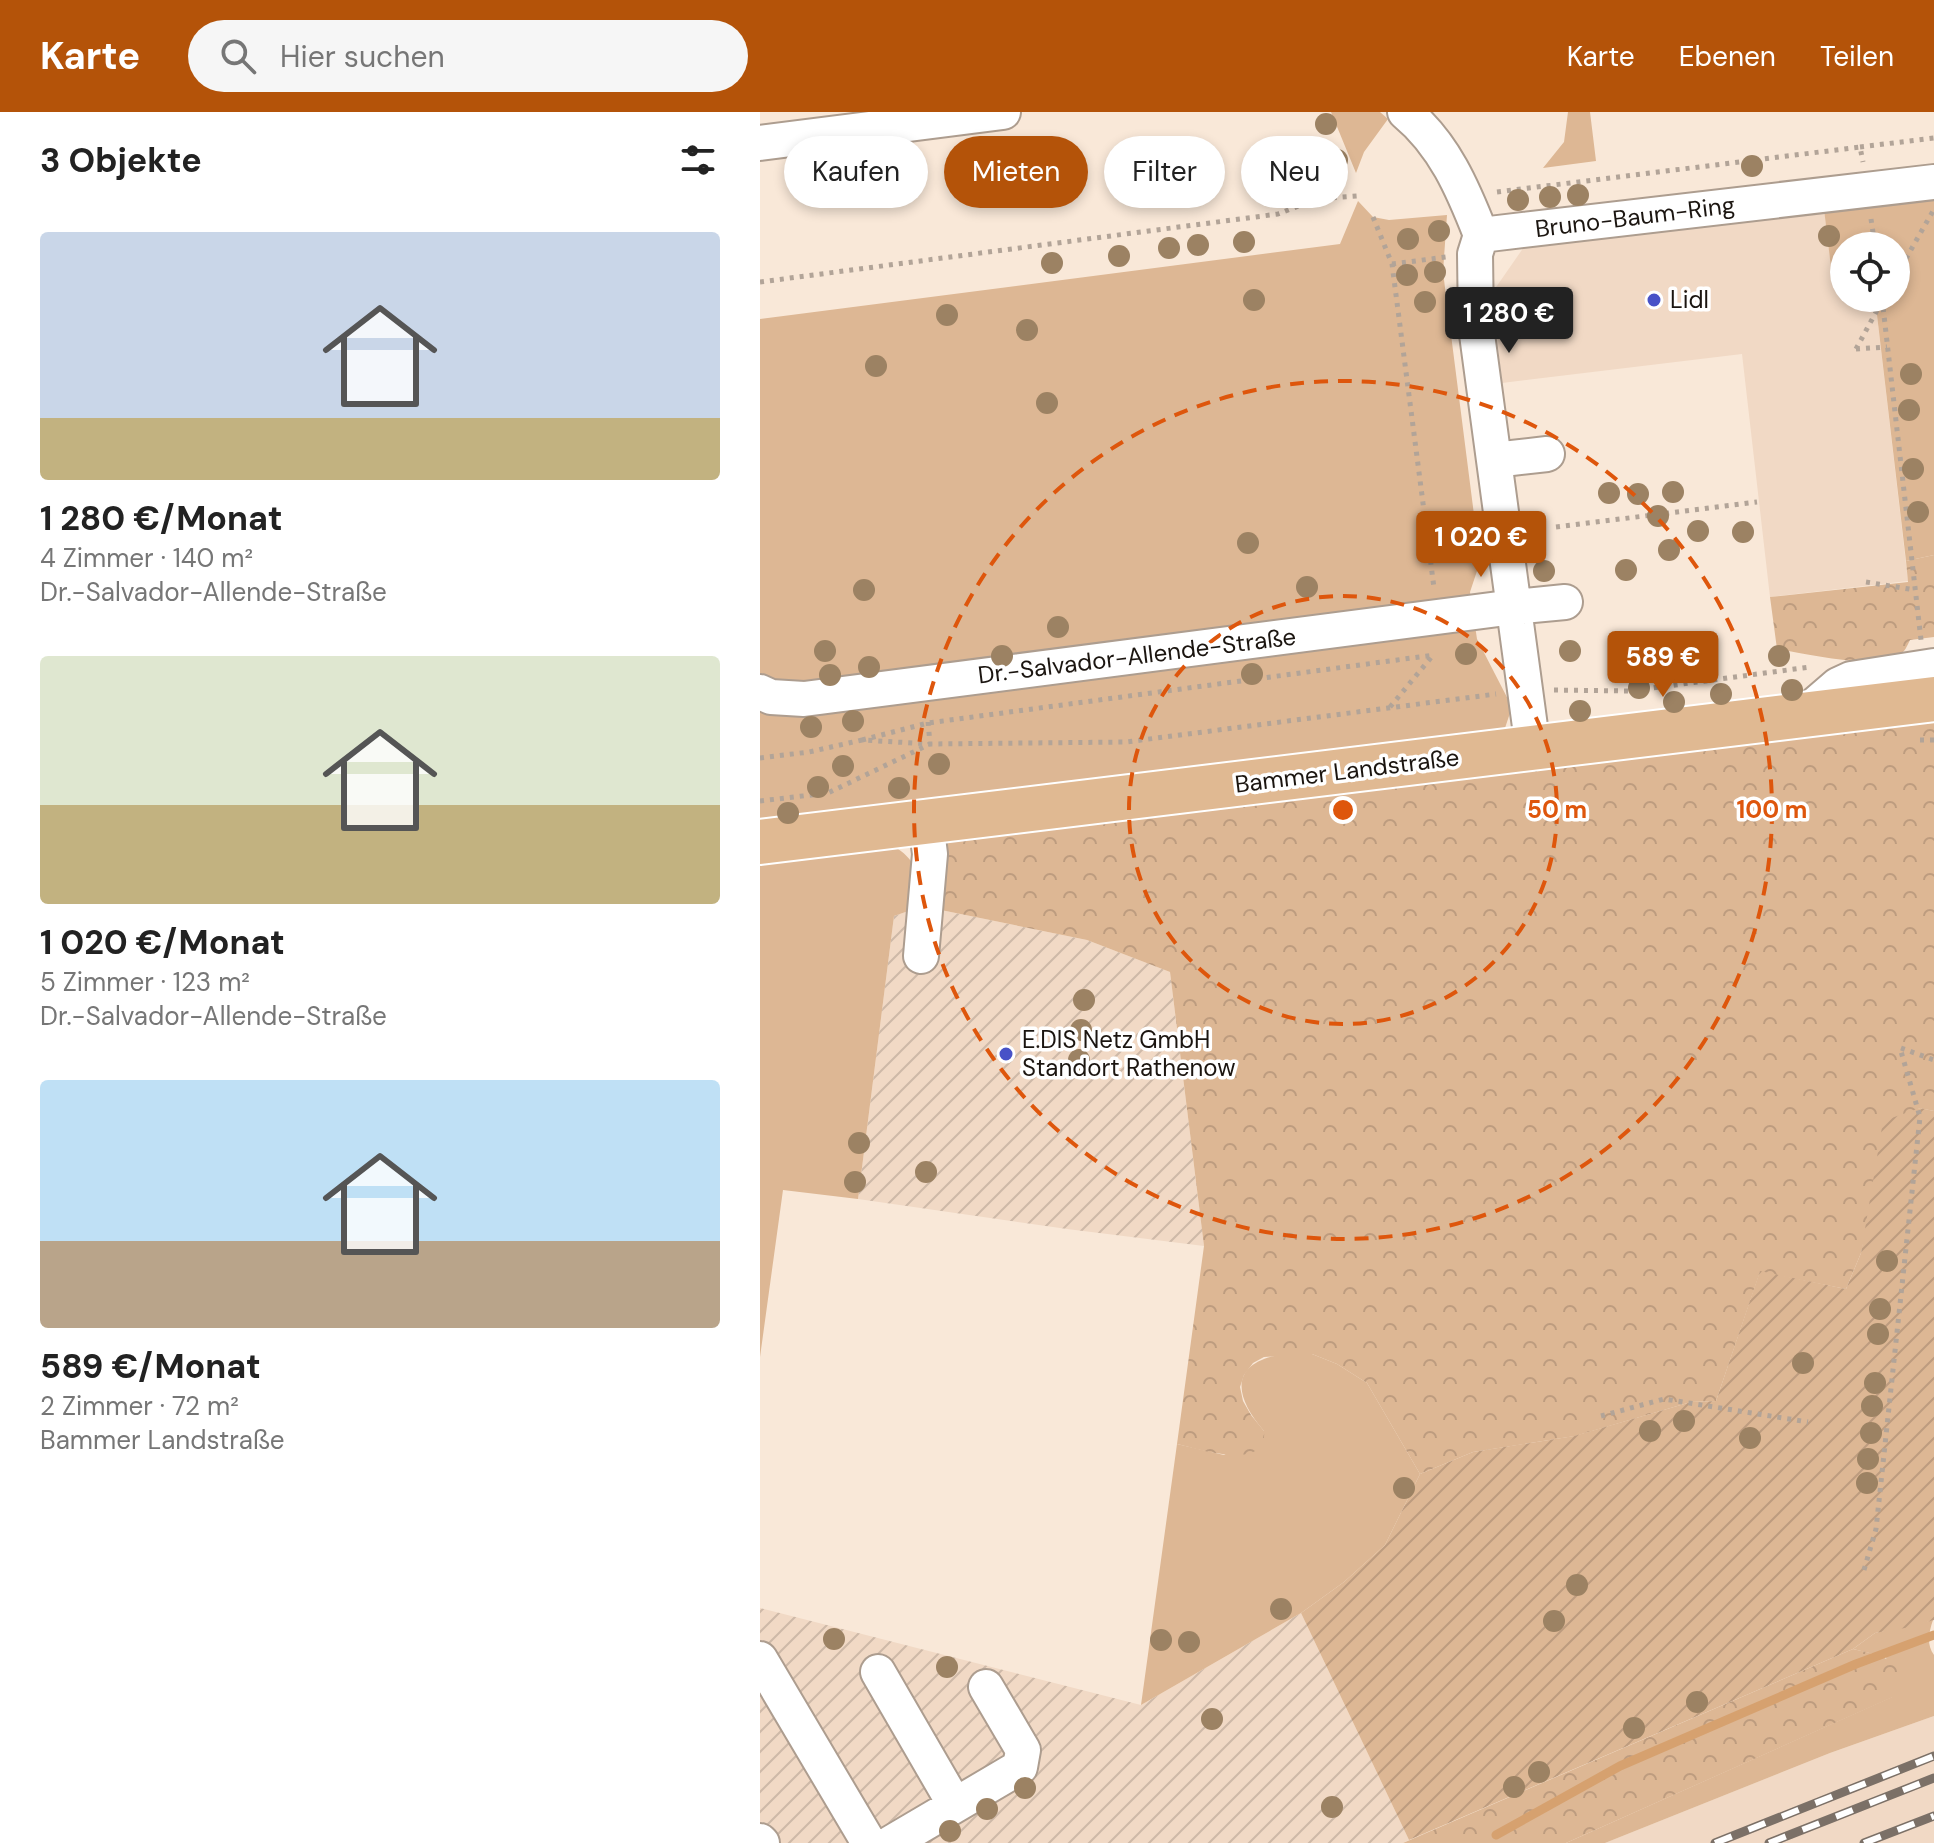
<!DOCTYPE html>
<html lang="de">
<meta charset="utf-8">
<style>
body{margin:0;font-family:"DM Sans",sans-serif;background:#f6f6f6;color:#222;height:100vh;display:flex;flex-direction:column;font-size:30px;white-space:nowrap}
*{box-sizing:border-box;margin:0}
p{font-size:26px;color:#767676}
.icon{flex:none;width:44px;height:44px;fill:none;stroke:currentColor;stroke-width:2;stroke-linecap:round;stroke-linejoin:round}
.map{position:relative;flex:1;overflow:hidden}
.panel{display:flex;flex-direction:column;background:#fff;width:760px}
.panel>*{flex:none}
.banner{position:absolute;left:24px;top:24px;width:760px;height:72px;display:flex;gap:16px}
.tools{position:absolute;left:1070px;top:120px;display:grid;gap:16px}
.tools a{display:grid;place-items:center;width:80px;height:80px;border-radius:50%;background:#fff;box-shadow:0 4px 12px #0003;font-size:40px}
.price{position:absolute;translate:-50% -68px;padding:0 18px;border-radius:8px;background:#b45309;color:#fff;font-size:26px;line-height:52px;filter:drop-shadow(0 2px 4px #0008)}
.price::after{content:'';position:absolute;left:50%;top:48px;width:24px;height:18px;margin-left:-12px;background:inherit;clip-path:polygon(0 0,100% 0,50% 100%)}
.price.on{background:#222;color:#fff}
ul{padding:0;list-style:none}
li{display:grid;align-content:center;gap:16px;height:424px;padding:0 40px}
li span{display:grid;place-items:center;height:248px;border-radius:8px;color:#555}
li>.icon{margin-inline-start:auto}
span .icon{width:144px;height:144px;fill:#fffc;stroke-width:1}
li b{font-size:34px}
h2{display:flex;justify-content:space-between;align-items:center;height:96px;padding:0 40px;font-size:34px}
.tag{padding:0 28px;border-radius:36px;background:#fff;box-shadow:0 4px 12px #0003;font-size:28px;line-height:72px}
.tag.on{background:#b45309;color:#fff}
header{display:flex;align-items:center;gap:48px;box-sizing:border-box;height:112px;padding:0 40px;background:#b45309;color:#fff}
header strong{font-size:38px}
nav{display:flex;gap:44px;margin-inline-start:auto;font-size:28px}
.search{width:560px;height:72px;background:#f6f6f6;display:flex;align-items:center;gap:20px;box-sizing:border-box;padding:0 28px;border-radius:44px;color:#767676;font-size:30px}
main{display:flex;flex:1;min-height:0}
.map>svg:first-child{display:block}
.built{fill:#f1d9c5}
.industrial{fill:url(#industrial-furrows)}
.green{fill:#ddb794}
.forest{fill:url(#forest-crowns)}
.garden{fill:url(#garden-furrows)}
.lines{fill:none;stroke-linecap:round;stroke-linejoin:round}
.stream{stroke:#d6a16f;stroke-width:9}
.minor-casing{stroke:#ad9d8f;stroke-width:38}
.major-casing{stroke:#fff;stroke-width:48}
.path{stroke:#b2a498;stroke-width:5;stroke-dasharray:4 6;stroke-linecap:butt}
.minor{stroke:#fff;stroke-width:34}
.major{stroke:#e0b992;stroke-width:44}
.rail-casing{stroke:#7b7067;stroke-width:9}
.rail{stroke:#fff;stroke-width:6;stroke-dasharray:18;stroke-linecap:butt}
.tree{fill:#9c8263}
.ring{fill:none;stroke:#de560c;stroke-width:4;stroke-dasharray:14 10}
.poi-dot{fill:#4852c7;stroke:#fff;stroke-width:3}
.labels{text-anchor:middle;stroke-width:7;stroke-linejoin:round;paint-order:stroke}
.street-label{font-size:24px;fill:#1b1510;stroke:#fff}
.poi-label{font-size:24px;fill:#1b1510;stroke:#fff;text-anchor:start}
.centre{fill:#de560c;stroke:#fff;stroke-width:4}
.ring-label{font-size:24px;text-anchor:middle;font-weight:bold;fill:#de560c;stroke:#fff;stroke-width:7;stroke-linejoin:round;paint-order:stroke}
</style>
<header>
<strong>Karte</strong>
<div class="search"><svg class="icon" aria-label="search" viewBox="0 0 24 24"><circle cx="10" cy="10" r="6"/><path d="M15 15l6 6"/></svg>Hier suchen</div>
<nav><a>Karte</a><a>Ebenen</a><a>Teilen</a></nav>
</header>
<main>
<section class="panel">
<h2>3 Objekte<svg class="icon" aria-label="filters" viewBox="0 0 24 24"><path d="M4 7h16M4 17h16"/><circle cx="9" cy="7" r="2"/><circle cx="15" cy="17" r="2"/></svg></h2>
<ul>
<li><span style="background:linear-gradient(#c9d6e8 75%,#c2b280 0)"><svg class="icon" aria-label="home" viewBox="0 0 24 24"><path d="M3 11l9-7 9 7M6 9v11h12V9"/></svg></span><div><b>1 280 €/Monat</b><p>4 Zimmer · 140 m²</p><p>Dr.-Salvador-Allende-Straße</p></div></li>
<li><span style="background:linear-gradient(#dfe7d0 60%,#c2b280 0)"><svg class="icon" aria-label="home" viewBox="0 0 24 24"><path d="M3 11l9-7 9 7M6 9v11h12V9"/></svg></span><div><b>1 020 €/Monat</b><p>5 Zimmer · 123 m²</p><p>Dr.-Salvador-Allende-Straße</p></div></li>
<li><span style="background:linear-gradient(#bfe0f5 65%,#b9a48a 0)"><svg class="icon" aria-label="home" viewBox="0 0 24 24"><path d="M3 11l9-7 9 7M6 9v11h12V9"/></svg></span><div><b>589 €/Monat</b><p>2 Zimmer · 72 m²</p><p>Bammer Landstraße</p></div></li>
</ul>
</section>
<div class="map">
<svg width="1174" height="1731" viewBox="0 0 1174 1731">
<defs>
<pattern id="industrial-furrows" width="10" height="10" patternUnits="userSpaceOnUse" patternTransform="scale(2)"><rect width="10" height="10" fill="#f1d9c5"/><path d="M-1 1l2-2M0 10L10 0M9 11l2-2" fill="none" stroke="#ceb9a8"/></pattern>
<pattern id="forest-crowns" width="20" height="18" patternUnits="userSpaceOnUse" patternTransform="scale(2)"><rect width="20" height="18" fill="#ddb794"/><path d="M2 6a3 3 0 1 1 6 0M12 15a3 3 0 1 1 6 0" fill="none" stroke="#bd9c7f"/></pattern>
<pattern id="garden-furrows" width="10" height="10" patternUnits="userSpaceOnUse" patternTransform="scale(2)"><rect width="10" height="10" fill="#ddb794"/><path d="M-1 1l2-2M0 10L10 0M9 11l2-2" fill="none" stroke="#bd9c7f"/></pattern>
</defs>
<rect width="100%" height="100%" fill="#f9e8d8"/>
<path class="built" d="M1064 96 1073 171H1084V186H1115L1148 469 1010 485 982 242 742 271 732 181 766 132Z
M1174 1604V1731H845L1070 1641Z"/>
<path class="industrial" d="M157 796 181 798 327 828 410 860 444 1134 307 1117 98 1087 134 804Z
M0 1496 381 1593 541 1501 649 1728 643 1731H0Z"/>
<path class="green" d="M571 0H620L628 7 604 40 596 61Z
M808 0H830L836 49 783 56 804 30Z
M1174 84V443L1146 449 1115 186H1136V134H1084V171L1073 172 1064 97Z
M598 89 613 105 629 108 687 103 683 160 718 434 719 453 710 480 717 527 752 595 745 616 0 712V207L580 132Z
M128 731C161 749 157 761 157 796L134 804 98 1087 23 1078 0 1245V747Z
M525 1242H552L577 1252 607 1271 660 1362 625 1433 584 1470 541 1501 381 1593 417 1332 464 1343 504 1319C473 1283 469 1250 525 1242Z
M1173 1508C1169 1520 1166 1532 1174 1543V1604L1070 1641 845 1731H806L1132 1585 1126 1545 1093 1537 1115 1521Z"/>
<path class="forest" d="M1174 443V525L1150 528C1147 534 1145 540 1139 543 1117 559 1045 541 1017 537L1010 485 1148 470 1146 449Z
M1174 608V999L1159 996 1109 1105 1101 1141 1086 1177 1000 1160 956 1289 931 1290 815 1324 713 1340 660 1362 607 1271 577 1252 552 1242 504 1245 493 1251 484 1263 480 1275 483 1289 491 1303 504 1319C508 1360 438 1337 417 1332L444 1134 410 860 327 828 181 798C182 776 177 745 191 726Z
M1093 1537C1120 1543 1152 1548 1133 1585L806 1731H643Z"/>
<path class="garden" d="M1160 996 1174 999V1508L1145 1516 1115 1521 1093 1537 649 1728 541 1501 584 1470 625 1433 660 1362 713 1340 814 1324 931 1290 956 1289 1000 1159 1086 1177 1101 1141 1123 1009Z"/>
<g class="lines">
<path class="stream" d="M736 1723 860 1654 1096 1552 1174 1523"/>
<g class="minor-casing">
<path id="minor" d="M645 0C684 32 703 77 721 123
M0 31 243 0
M721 123 715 142 716 215 773 637
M721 123 1174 70
M734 348 787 342
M0 580 11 585 44 587 754 495 805 490
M1042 604 1078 573 1091 567 1174 554
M161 844 170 742 166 710
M0 1547 109 1731
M118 1560 195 1693
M0 1729 2 1731
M131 1731 260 1655 263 1638 226 1575"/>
</g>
<g class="major-casing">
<path id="major" d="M0 730 1174 587"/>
</g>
<path class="path" d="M1100 35 1174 26
M737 80 1100 35 1103 50
M613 105 632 152 674 476
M1111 107 1115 134
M632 152 686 145
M1136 164 1173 99
M0 170 518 102 556 87 597 84
M1122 186 1161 528
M1096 237 1122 189
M1096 237 1127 235
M796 415 997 390
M1106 470 1155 478
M794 578 870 579 1050 555
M630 595 674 542
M102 628 168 611 674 543
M1160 628H1174
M0 646 49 640 102 628 170 632 168 609
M0 689 68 681 170 632 366 630 736 582
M1141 936 1174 948
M841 1304 904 1287 1048 1310
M1104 1458 1116 1417 1160 1005 1140 936"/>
<use href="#minor" class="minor"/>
<use href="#major" class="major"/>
<g class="rail-casing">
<path id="rail" d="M955 1731 1174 1644
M1009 1731 1174 1666
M1104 1731 1174 1704"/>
</g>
<use href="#rail" class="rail"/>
</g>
<g class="tree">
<circle cx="566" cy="12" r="11"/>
<circle cx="577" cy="48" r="11"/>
<circle cx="992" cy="54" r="11"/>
<circle cx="818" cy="83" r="11"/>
<circle cx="790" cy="85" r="11"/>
<circle cx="758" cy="88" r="11"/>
<circle cx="679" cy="119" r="11"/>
<circle cx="1069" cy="124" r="11"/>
<circle cx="648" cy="127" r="11"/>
<circle cx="484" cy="130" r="11"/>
<circle cx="438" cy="133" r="11"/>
<circle cx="409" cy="136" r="11"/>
<circle cx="359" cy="144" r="11"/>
<circle cx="292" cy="151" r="11"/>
<circle cx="675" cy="160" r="11"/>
<circle cx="647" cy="163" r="11"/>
<circle cx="494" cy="188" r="11"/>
<circle cx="665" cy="190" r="11"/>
<circle cx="187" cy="203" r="11"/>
<circle cx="267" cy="218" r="11"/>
<circle cx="116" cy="254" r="11"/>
<circle cx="1151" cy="262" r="11"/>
<circle cx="287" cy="291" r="11"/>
<circle cx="1149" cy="298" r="11"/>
<circle cx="1153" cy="357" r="11"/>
<circle cx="913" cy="380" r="11"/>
<circle cx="849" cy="381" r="11"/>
<circle cx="878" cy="382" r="11"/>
<circle cx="1158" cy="400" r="11"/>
<circle cx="898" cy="404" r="11"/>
<circle cx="938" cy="419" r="11"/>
<circle cx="983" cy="420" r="11"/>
<circle cx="488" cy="431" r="11"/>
<circle cx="909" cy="438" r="11"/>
<circle cx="866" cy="458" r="11"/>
<circle cx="784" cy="459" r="11"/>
<circle cx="547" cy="475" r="11"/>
<circle cx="104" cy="478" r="11"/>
<circle cx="298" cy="515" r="11"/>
<circle cx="871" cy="534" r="11"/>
<circle cx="65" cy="539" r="11"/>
<circle cx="810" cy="539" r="11"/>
<circle cx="706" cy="542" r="11"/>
<circle cx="242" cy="544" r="11"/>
<circle cx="1019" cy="544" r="11"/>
<circle cx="109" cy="555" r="11"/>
<circle cx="492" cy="562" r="11"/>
<circle cx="70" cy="563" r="11"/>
<circle cx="879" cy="576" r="11"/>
<circle cx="1032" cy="578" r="11"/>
<circle cx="961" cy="582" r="11"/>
<circle cx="914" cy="590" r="11"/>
<circle cx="820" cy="599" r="11"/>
<circle cx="93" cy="609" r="11"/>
<circle cx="51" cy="615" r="11"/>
<circle cx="179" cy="652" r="11"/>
<circle cx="83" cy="654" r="11"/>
<circle cx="58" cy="675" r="11"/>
<circle cx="139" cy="676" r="11"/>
<circle cx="28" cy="701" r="11"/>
<circle cx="324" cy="888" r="11"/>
<circle cx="321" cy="918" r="11"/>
<circle cx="319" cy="948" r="11"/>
<circle cx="99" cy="1031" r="11"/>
<circle cx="166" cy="1060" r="11"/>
<circle cx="95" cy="1070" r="11"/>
<circle cx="1127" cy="1149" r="11"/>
<circle cx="1120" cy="1197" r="11"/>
<circle cx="1118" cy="1222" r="11"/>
<circle cx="1043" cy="1251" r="11"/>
<circle cx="1115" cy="1271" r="11"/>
<circle cx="1112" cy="1294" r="11"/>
<circle cx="924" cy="1309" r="11"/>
<circle cx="890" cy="1319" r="11"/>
<circle cx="1111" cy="1321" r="11"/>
<circle cx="990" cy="1326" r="11"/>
<circle cx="1108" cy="1347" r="11"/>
<circle cx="1107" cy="1371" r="11"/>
<circle cx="644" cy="1376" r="11"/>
<circle cx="817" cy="1473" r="11"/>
<circle cx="521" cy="1497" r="11"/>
<circle cx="794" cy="1509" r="11"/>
<circle cx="74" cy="1527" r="11"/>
<circle cx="401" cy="1528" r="11"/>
<circle cx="429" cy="1530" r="11"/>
<circle cx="187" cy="1555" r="11"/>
<circle cx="937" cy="1590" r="11"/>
<circle cx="452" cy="1607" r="11"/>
<circle cx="874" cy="1616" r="11"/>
<circle cx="779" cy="1660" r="11"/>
<circle cx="754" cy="1675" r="11"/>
<circle cx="265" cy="1676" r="11"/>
<circle cx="572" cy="1695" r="11"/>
<circle cx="227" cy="1697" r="11"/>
<circle cx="190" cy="1719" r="11"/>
</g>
<g class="ring">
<circle cx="583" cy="698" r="214"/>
<circle cx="583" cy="698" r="429"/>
</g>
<g class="poi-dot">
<circle cx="894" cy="188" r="8"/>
<circle cx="246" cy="942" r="8"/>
</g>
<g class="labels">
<g class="street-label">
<text transform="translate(875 105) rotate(-7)" y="8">Bruno-Baum-Ring</text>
<text transform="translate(377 544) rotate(-7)" y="8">Dr.-Salvador-Allende-Straße</text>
<text transform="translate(587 659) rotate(-7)" y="8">Bammer Landstraße</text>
</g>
<g class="poi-label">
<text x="910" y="196">Lidl</text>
<text x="262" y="936">E.DIS Netz GmbH<tspan x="262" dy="28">Standort Rathenow</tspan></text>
</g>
</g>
<circle cx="583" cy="698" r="12" class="centre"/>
<g class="ring-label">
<text x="797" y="706">50 m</text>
<text x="1012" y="706">100 m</text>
</g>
</svg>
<div class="tools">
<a><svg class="icon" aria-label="locate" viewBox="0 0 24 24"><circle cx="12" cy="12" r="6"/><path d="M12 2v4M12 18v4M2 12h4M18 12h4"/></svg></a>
</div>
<b class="price on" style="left:749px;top:243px">1 280 €</b>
<b class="price" style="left:721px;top:467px">1 020 €</b>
<b class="price" style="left:903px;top:587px">589 €</b>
<div class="banner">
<a class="tag">Kaufen</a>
<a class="tag on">Mieten</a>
<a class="tag">Filter</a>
<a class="tag">Neu</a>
</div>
</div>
</main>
